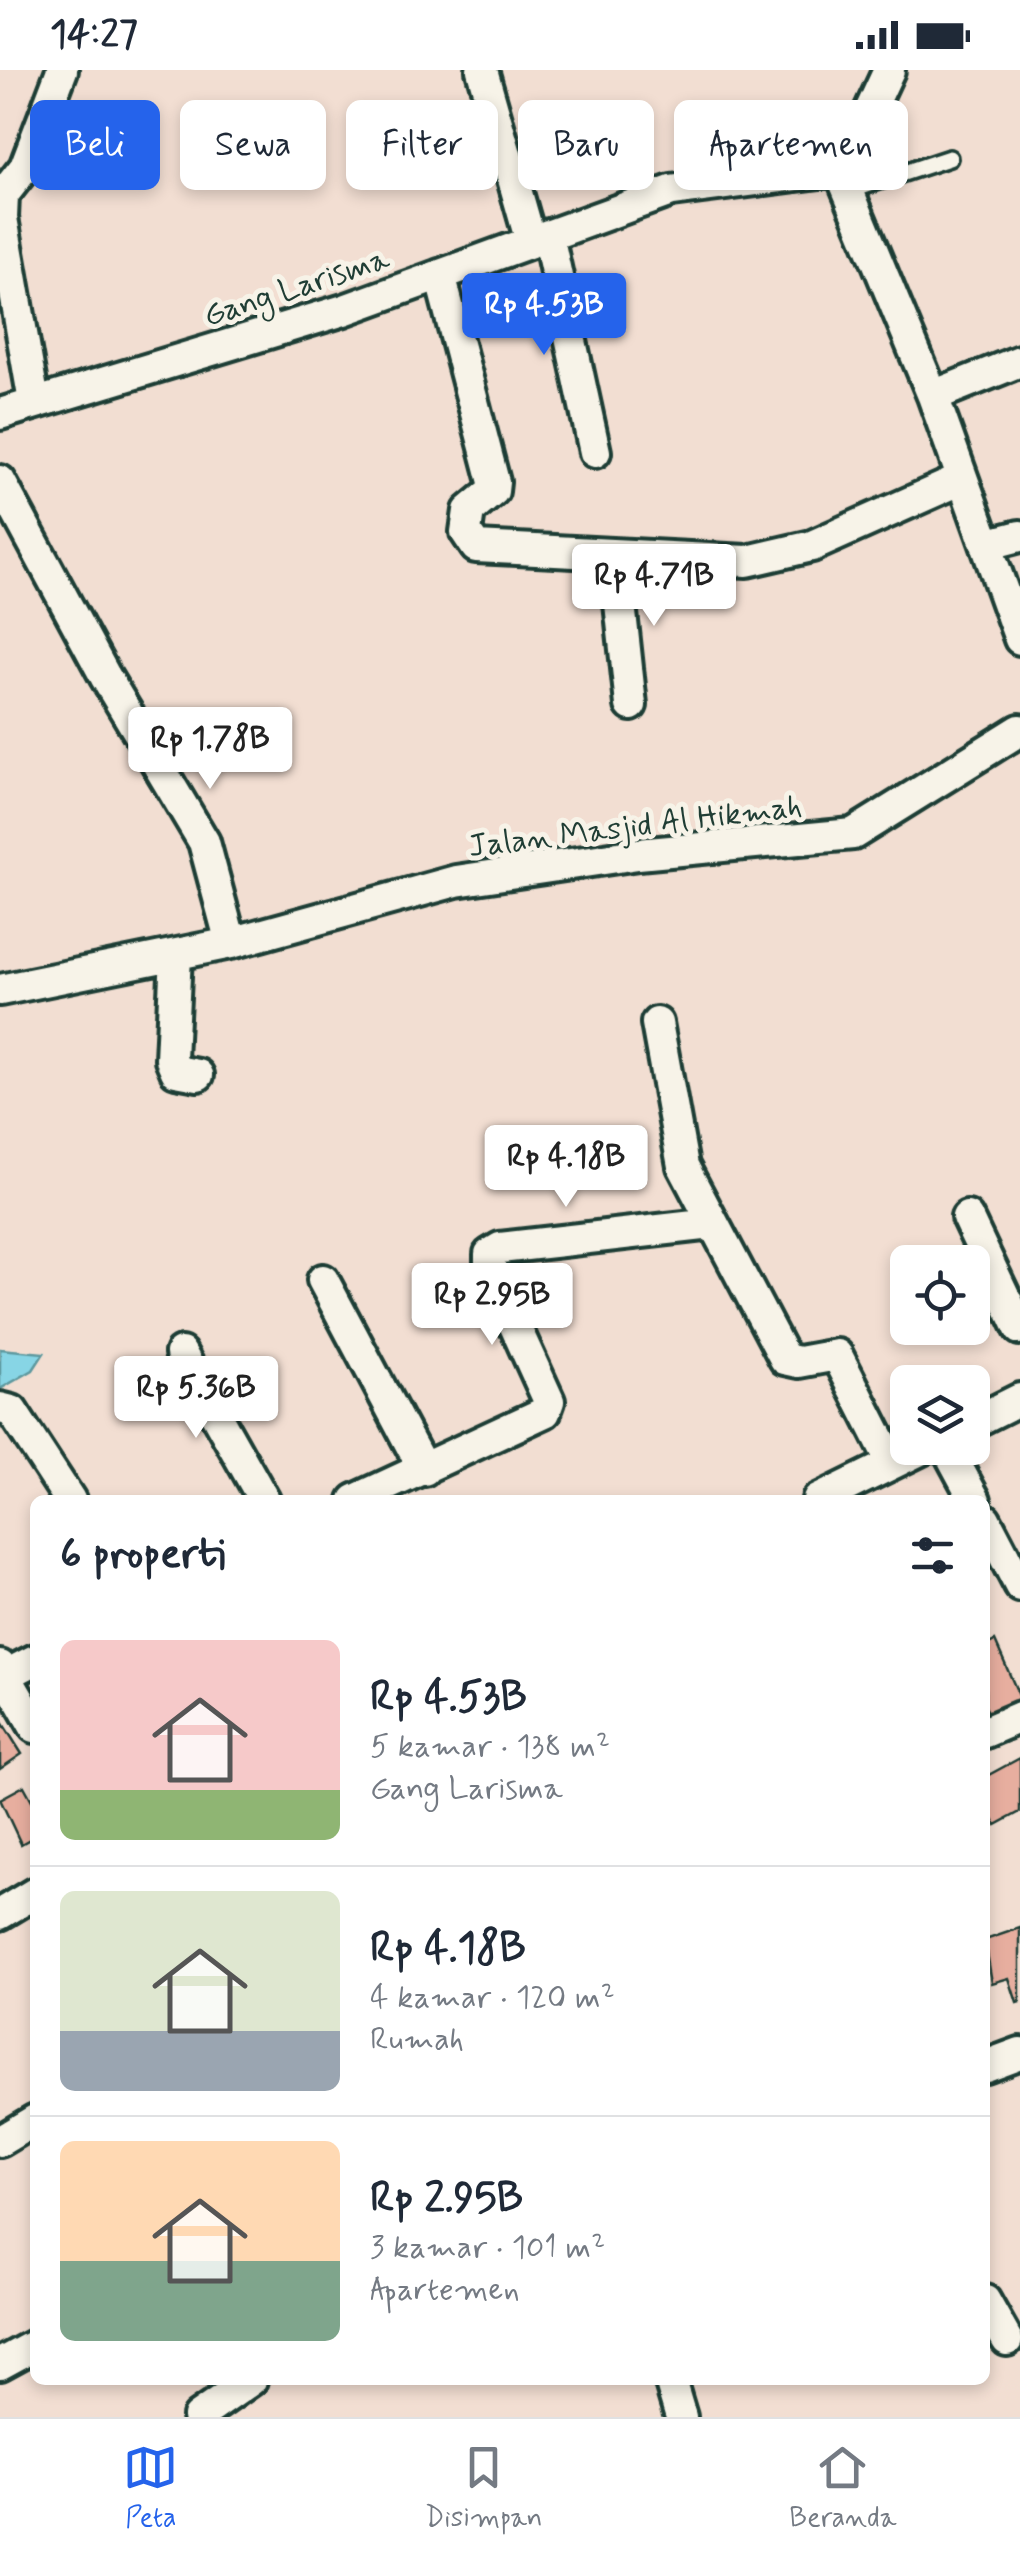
<!DOCTYPE html>
<html lang="id">
<meta charset="utf-8">
<style>
body{margin:0;font-family:Mynerve,sans-serif;background:#f6f6f7;color:#1f2937;height:100vh;display:flex;flex-direction:column;font-size:38px;white-space:nowrap}
*{box-sizing:border-box;margin:0}
p{font-size:32px;color:#747a83}
.icon{flex:none;width:55px;height:55px;fill:none;stroke:currentColor;stroke-width:2;stroke-linecap:round;stroke-linejoin:round}
.map{position:relative;flex:1;overflow:hidden}
.panel{position:absolute;left:30px;top:1425px;width:960px;height:890px;display:flex;flex-direction:column;background:#fff;border-radius:15px;box-shadow:0 5px 15px #0003}
.panel>*{flex:none}
.banner{position:absolute;left:30px;top:30px;width:960px;height:90px;display:flex;gap:20px}
.tools{position:absolute;left:890px;top:1175px;display:grid;gap:20px}
.tools a{display:grid;place-items:center;width:100px;height:100px;border-radius:15px;background:#fff;box-shadow:0 5px 15px #0003;font-size:50px}
.price{position:absolute;translate:-50% -85px;padding:0 22px;border-radius:10px;background:#fff;color:#222;font-size:32px;line-height:65px;filter:drop-shadow(0 2px 5px #0008)}
.price::after{content:'';position:absolute;left:50%;top:60px;width:30px;height:22px;margin-left:-15px;background:inherit;clip-path:polygon(0 0,100% 0,50% 100%)}
.price.selected{background:#2563eb;color:#fff}
ul{padding:0;list-style:none}
li{display:flex;align-items:center;gap:30px;height:250px;padding:0 30px}
li+li{border-top:2px solid #e0e1e3}
li span{display:grid;place-items:center;flex:none;width:280px;height:200px;border-radius:15px;color:#555}
li>.icon{margin-inline-start:auto}
span .icon{width:120px;height:120px;fill:#fffc;stroke-width:1}
li b{font-size:42px}
h2{display:flex;justify-content:space-between;align-items:center;height:120px;padding:0 30px;font-size:42px}
.pill{padding:0 35px;border-radius:15px;background:#fff;box-shadow:0 5px 15px #0003;font-size:35px;line-height:90px}
.pill.selected{background:#2563eb;color:#fff}
.status{display:flex;justify-content:space-between;align-items:center;height:70px;padding:0 50px;background:#fff;direction:ltr}
.status svg{height:28px;fill:currentColor}
.tab-bar{display:flex;justify-content:space-around;align-items:center;height:140px;border-top:2px solid #e0e1e3;background:#fff;font-size:28px;color:#747a83}
.tab-bar a{display:grid;justify-items:center;gap:5px}
.tab-bar .selected{color:#2563eb}
.map>svg:first-child{display:block}
.water{fill:#87d5e5;stroke:#5d989e;stroke-width:2.5}
.building{fill:#e7ae9f;stroke:#1f3d34;stroke-width:2.5}
.lines{fill:none;stroke-linecap:round;stroke-linejoin:round}
.lane-casing{stroke:#1f3d34;stroke-width:22}
.street-casing{stroke:#1f3d34;stroke-width:38}
.lane{stroke:#f7f3e8;stroke-width:15}
.street{stroke:#f7f3e8;stroke-width:30}
.labels{text-anchor:middle;stroke-width:10;stroke-linejoin:round;paint-order:stroke}
.street-label{font-size:32px;fill:#1f3d34;stroke:#f7f3e8}
</style>
<div class="status"><b>14:27</b><svg viewBox="0 0 49 12"><path d="M0 12V9h3v3zM5 12V6h3v6zM10 12V3h3v9zM15 12V0h3v12zM26 1h20v11H26zM47 4h2v5h-2z"/></svg></div>
<div class="map">
<svg width="1020" height="2347" viewBox="0 0 1020 2347">
<rect width="100%" height="100%" fill="#f2ded2"/>
<filter id="ink" filterUnits="userSpaceOnUse"><feTurbulence type="fractalNoise" baseFrequency=".01" numOctaves="2"/><feDisplacementMap in="SourceGraphic" scale="20" xChannelSelector="R" yChannelSelector="G"/><feConvolveMatrix kernelMatrix="1 2 1 2 8 2 1 2 1" color-interpolation-filters="sRGB"/></filter>
<g filter="url(#ink)">
<path class="water" d="M0 1279 44 1283 33 1300 0 1319Z"/>
<path class="building" d="M995 1571 1020 1628 989 1644 985 1636V1576Z
M0 1649 22 1684 0 1699Z
M1020 1688V1742L996 1755 985 1734V1707Z
M24 1716 35 1736V1766L21 1774 0 1729Z
M1020 1858V1932L1017 1933 1009 1908 992 1913 985 1870Z"/>
<g class="lines">
<g class="lane-casing">
<path id="lane" d="M849 121 949 88"/>
</g>
<g class="street-casing">
<path id="street" d="M482 0 531 172
M889 0 843 99 844 111 933 326 1020 569
M548 165 595 382
M440 205 494 412 493 421 469 441 466 462 476 477 747 491 812 476 962 409
M933 326 1020 291
M34 332 2 148 3 125 25 97 62 0
M0 344 344 240 671 121 843 99
M0 411 105 606 204 772 231 873
M989 474 1020 466
M615 487 631 635
M176 885 171 989 176 1001 198 1005
M0 920 231 873 456 811 638 784 853 764 1020 660
M657 953 683 1096 785 1289 799 1292 837 1285 892 1393
M967 1147 1020 1259
M323 1210 424 1400
M181 1283 264 1430
M0 1338 12 1341 70 1430
M972 1353 1020 1329
M947 1378 975 1430
M355 1430 545 1342 549 1331 490 1201V1184L500 1178 712 1154
M818 1430 924 1378
M985 1449 1020 1516
M0 1596 35 1657
M0 1608 35 1590
M985 1662 1020 1647
M0 1844 35 1823
M985 1996 1020 1983
M0 2071 35 2050
M985 2231 1007 2270
M0 2294 35 2275
M670 2310 681 2347
M198 2347 251 2310"/>
</g>
<use href="#lane" class="lane"/>
<use href="#street" class="street"/>
</g>
</g>
<g class="labels">
<g class="street-label">
<text transform="translate(296 216) rotate(-18)" y="11">Gang Larisma</text>
<text transform="translate(635 755) rotate(-7)" y="11">Jalan Masjid Al Hikmah</text>
</g>
</g>
</svg>
<div class="tools">
<a><svg class="icon" aria-label="locate" viewBox="0 0 24 24"><circle cx="12" cy="12" r="6"/><path d="M12 2v4M12 18v4M2 12h4M18 12h4"/></svg></a>
<a><svg class="icon" aria-label="layers" viewBox="0 0 24 24"><path d="M12 4l9 5-9 5-9-5zM3 14l9 5 9-5"/></svg></a>
</div>
<b class="price selected" style="left:544px;top:288px">Rp 4.53B</b>
<b class="price" style="left:654px;top:559px">Rp 4.71B</b>
<b class="price" style="left:210px;top:722px">Rp 1.78B</b>
<b class="price" style="left:566px;top:1140px">Rp 4.18B</b>
<b class="price" style="left:492px;top:1278px">Rp 2.95B</b>
<b class="price" style="left:196px;top:1371px">Rp 5.36B</b>
<div class="banner">
<a class="pill selected">Beli</a>
<a class="pill">Sewa</a>
<a class="pill">Filter</a>
<a class="pill">Baru</a>
<a class="pill">Apartemen</a>
</div>
<section class="panel">
<h2>6 properti<svg class="icon" aria-label="filters" viewBox="0 0 24 24"><path d="M4 7h16M4 17h16"/><circle cx="9" cy="7" r="2"/><circle cx="15" cy="17" r="2"/></svg></h2>
<ul>
<li><span style="background:linear-gradient(#f6c9c9 75%,#8fb573 0)"><svg class="icon" aria-label="home" viewBox="0 0 24 24"><path d="M3 11l9-7 9 7M6 9v11h12V9"/></svg></span><div><b>Rp 4.53B</b><p>5 kamar · 138 m²</p><p>Gang Larisma</p></div></li>
<li><span style="background:linear-gradient(#dfe7d0 70%,#9aa5b1 0)"><svg class="icon" aria-label="home" viewBox="0 0 24 24"><path d="M3 11l9-7 9 7M6 9v11h12V9"/></svg></span><div><b>Rp 4.18B</b><p>4 kamar · 120 m²</p><p>Rumah</p></div></li>
<li><span style="background:linear-gradient(#ffd9b3 60%,#7fa58c 0)"><svg class="icon" aria-label="home" viewBox="0 0 24 24"><path d="M3 11l9-7 9 7M6 9v11h12V9"/></svg></span><div><b>Rp 2.95B</b><p>3 kamar · 101 m²</p><p>Apartemen</p></div></li>
</ul>
</section>
</div>
<nav class="tab-bar">
<a class="selected"><svg class="icon" aria-label="map" viewBox="0 0 24 24"><path d="M3 6l6-2 6 2 6-2v14l-6 2-6-2-6 2zM9 4v14M15 6v14"/></svg>Peta</a>
<a><svg class="icon" aria-label="saved" viewBox="0 0 24 24"><path d="M7 4h10v16l-5-4-5 4z"/></svg>Disimpan</a>
<a><svg class="icon" aria-label="home" viewBox="0 0 24 24"><path d="M3 11l9-7 9 7M6 9v11h12V9"/></svg>Beranda</a>
</nav>
